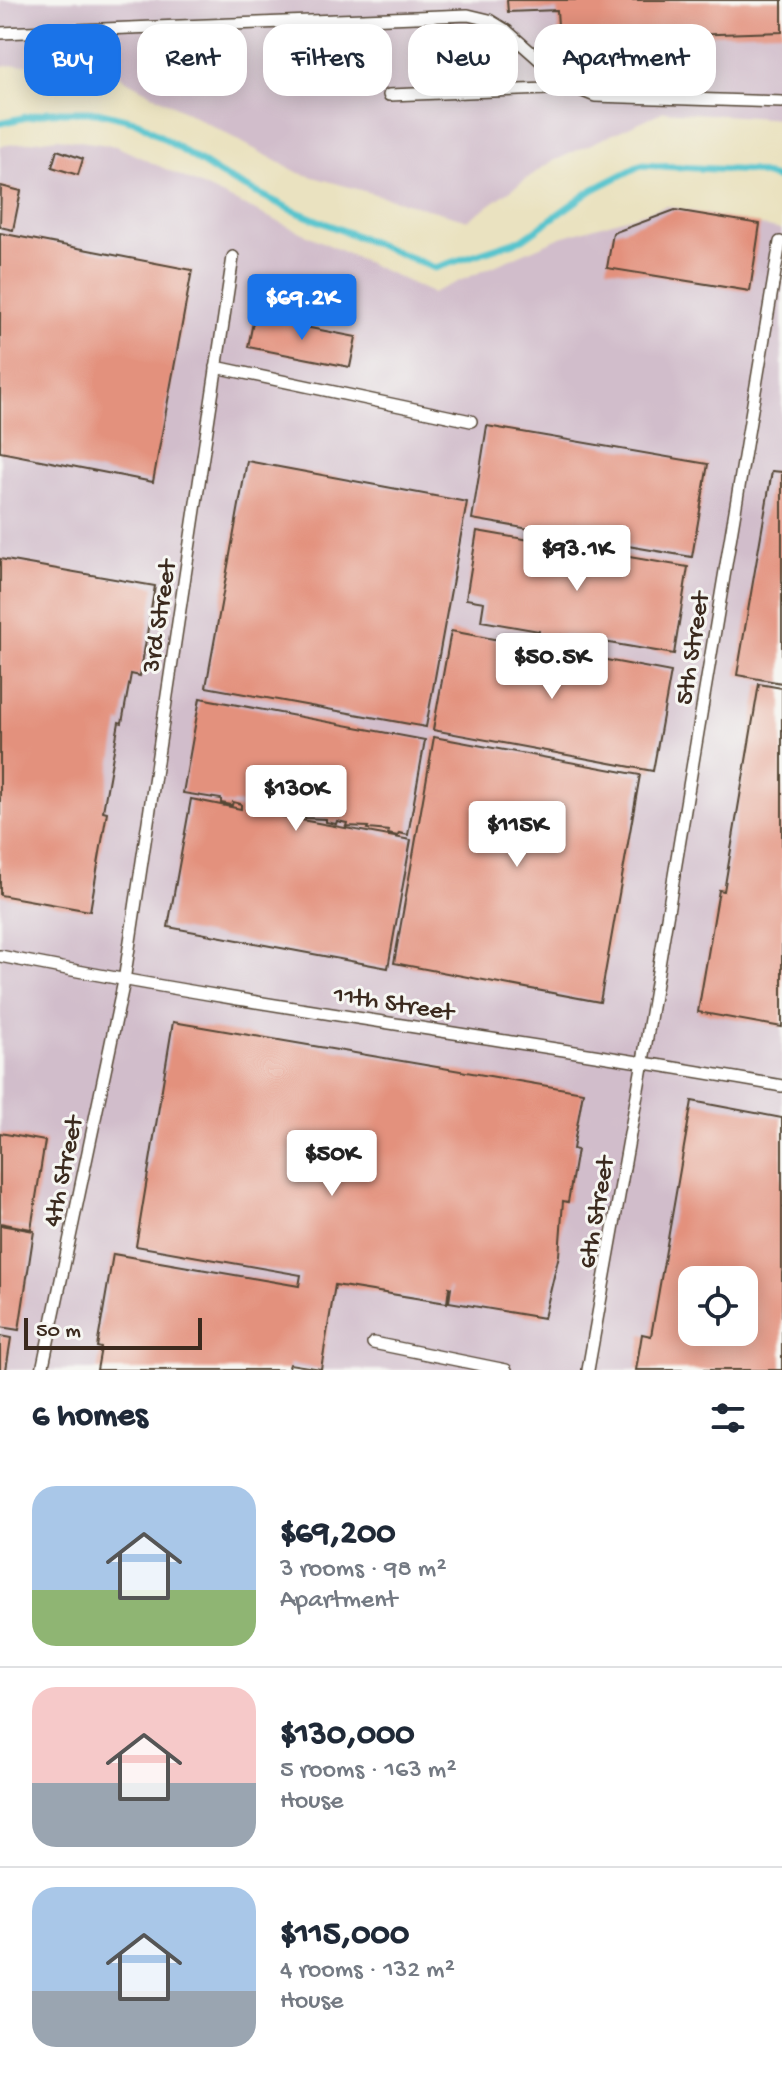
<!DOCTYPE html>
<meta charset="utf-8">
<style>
body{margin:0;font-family:"Gochi Hand",sans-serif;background:#f6f6f7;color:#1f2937;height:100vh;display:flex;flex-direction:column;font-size:30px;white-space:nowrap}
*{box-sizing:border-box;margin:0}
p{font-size:26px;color:#747a83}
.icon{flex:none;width:44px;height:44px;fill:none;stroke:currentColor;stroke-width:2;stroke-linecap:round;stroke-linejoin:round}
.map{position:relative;height:1370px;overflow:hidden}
.side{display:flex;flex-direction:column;background:#fff;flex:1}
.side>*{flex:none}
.top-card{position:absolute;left:24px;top:24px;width:734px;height:72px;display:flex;gap:16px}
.buttons{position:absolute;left:678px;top:1266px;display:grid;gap:16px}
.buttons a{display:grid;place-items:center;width:80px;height:80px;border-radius:16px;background:#fff;box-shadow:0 4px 20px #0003;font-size:40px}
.scale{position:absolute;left:24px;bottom:20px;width:178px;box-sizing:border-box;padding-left:8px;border:4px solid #3b2a1e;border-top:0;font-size:22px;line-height:28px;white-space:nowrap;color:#3b2a1e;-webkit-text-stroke:6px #f6f6f2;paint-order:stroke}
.price{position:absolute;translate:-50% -68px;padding:0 18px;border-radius:8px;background:#fff;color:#222;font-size:26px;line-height:52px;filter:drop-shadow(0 2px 4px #0008)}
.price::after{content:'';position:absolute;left:50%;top:48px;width:24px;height:18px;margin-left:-12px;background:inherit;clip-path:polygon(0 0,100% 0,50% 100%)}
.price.current{background:#1a73e8;color:#fff}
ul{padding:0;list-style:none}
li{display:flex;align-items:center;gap:24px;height:200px;padding:0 32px}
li+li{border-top:2px solid #e0e1e3}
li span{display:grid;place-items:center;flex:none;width:224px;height:160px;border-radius:24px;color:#555}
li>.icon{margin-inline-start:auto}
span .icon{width:96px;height:96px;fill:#fffc;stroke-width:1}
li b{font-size:34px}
h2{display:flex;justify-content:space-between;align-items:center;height:96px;padding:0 32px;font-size:34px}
.tag{padding:0 28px;border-radius:24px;background:#fff;box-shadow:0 4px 20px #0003;font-size:28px;line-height:72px}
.tag.current{background:#1a73e8;color:#fff}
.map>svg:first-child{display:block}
.industrial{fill:#d1bdcb;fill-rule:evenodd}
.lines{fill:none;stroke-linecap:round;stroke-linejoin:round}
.stream{stroke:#56c4cd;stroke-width:7}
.building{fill:#e3917d;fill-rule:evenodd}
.lane-casing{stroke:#554636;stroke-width:14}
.lane{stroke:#fff;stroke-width:11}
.labels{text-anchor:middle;stroke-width:6;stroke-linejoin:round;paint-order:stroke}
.street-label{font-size:26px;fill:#3b2a1e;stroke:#f6f6f2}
</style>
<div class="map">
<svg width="782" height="1370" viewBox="0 0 782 1370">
<rect width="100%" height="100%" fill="#f6f6f2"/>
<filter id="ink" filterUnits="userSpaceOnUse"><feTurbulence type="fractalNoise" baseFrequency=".0125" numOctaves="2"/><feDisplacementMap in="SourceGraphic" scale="16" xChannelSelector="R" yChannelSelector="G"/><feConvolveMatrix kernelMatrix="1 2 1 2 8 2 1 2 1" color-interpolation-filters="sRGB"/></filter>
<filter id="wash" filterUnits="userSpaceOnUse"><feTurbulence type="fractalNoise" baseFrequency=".006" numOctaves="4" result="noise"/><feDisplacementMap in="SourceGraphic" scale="32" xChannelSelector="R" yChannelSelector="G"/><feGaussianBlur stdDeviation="1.8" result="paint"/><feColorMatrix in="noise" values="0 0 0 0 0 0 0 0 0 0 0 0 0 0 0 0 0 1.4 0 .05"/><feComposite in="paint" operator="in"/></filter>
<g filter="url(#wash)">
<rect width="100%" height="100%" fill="#eae2c0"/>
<path class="industrial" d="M0 0H782V119L664 111 549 163 468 220 299 173 91 61 0 66Z
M57 138 116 146 432 293 561 237 667 206 782 230V1370H0V146ZM692 1280H744V1332H692Z"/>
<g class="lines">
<path class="stream" d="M0 123 49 112H97L138 122 221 175 292 210 435 268 523 239 592 190 641 165 752 171 782 180"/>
</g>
<g id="blocks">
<path class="building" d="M507 0H782V32L593 38 594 70H577L560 56 557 10 508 12Z
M57 150 83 159 78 175 52 167Z
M1 186 21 191 13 230 0 227Z
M675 210 760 224 750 291 607 268 613 233Z
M0 233 192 270 153 482 0 452Z
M254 317 356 337 350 367 248 347Z
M487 426 708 464 692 557 472 519Z
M247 461 467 502 426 727 206 687Z
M772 471 782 472V683L737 675Z
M477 531 688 567 674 654 562 635 560 647 537 643 539 631 481 621 484 602 466 599Z
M0 559 155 586 140 676 131 674 122 723 119 722 103 811 107 812 90 911 0 895Z
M451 631 671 672 653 771 433 730Z
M759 684 782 688V1027L698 1012 719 890 724 891Z
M200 698 425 740 408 835 399 833 398 836 388 834 389 831 367 829 368 827 346 826 347 823 337 821 336 824 326 822V819L305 818V816L294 814V816L283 814V811L273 810V812L263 810V807L253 806 252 811 411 840 388 968 168 927 191 799 241 809V804L233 802 232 805 221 803V799L183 793Z
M434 737 640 775 600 1002 394 963Z
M173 1022 583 1092 573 1149 577 1150 568 1202 563 1201 559 1255 544 1318 449 1302 451 1288 449 1287 447 1303 335 1285 321 1369 290 1364 288 1370H97L101 1348 97 1347 113 1254 299 1286 301 1275 136 1246Z
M692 1101 782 1118V1370H636L642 1334 651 1336ZM692 1280H744V1332H692Z
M0 1133 45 1141 31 1229 0 1223Z
M0 1225 34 1231 19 1330 0 1327Z
M0 1336 11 1338 6 1370H0Z"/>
</g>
</g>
<g filter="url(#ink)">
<use href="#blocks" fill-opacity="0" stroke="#554636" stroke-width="2"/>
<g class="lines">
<g class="lane-casing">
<path id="lane" d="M0 33 468 15 489 20 507 31 560 78 575 88 595 96 782 102
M389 95 575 88
M216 367 471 421
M0 956C259 1008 522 1040 782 1086
M373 1343 506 1370
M42 1370 124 981 233 257
M588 1370 643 1061 780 242"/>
</g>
<use href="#lane" class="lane"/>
</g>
</g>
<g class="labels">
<g class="street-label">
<text transform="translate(157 616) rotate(-81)" y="9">3rd Street</text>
<text transform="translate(690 648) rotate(-81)" y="9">5th Street</text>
<text transform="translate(394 1001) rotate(9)" y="9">11th Street</text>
<text transform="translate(61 1171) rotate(-78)" y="9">4th Street</text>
<text transform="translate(594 1212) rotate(-80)" y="9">6th Street</text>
</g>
</g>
</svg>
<div class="buttons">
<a><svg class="icon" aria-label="locate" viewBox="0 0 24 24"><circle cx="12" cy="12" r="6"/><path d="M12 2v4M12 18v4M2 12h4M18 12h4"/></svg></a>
</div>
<div class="scale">50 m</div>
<b class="price current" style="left:302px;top:342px">$69.2K</b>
<b class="price" style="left:577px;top:593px">$93.1K</b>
<b class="price" style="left:552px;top:701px">$50.5K</b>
<b class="price" style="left:296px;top:833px">$130K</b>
<b class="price" style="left:517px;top:869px">$115K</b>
<b class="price" style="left:332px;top:1198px">$50K</b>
<div class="top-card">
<a class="tag current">Buy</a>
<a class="tag">Rent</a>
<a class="tag">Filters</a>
<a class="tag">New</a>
<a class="tag">Apartment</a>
</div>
</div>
<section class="side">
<h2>6 homes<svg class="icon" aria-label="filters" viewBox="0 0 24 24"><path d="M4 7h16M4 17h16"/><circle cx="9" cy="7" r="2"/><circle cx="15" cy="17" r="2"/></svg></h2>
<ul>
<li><span style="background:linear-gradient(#a9c7e8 65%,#8fb573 0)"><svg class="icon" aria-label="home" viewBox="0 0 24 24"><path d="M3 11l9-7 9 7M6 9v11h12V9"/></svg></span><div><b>$69,200</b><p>3 rooms · 98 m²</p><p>Apartment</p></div></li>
<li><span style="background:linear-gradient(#f6c9c9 60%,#9aa5b1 0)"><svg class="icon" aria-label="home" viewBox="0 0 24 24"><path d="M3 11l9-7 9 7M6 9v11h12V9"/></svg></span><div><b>$130,000</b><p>5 rooms · 163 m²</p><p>House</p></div></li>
<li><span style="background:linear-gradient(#a9c7e8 65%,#9aa5b1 0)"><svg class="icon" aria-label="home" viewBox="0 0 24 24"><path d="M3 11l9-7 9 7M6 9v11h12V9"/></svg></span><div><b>$115,000</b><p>4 rooms · 132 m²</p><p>House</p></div></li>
</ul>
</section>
